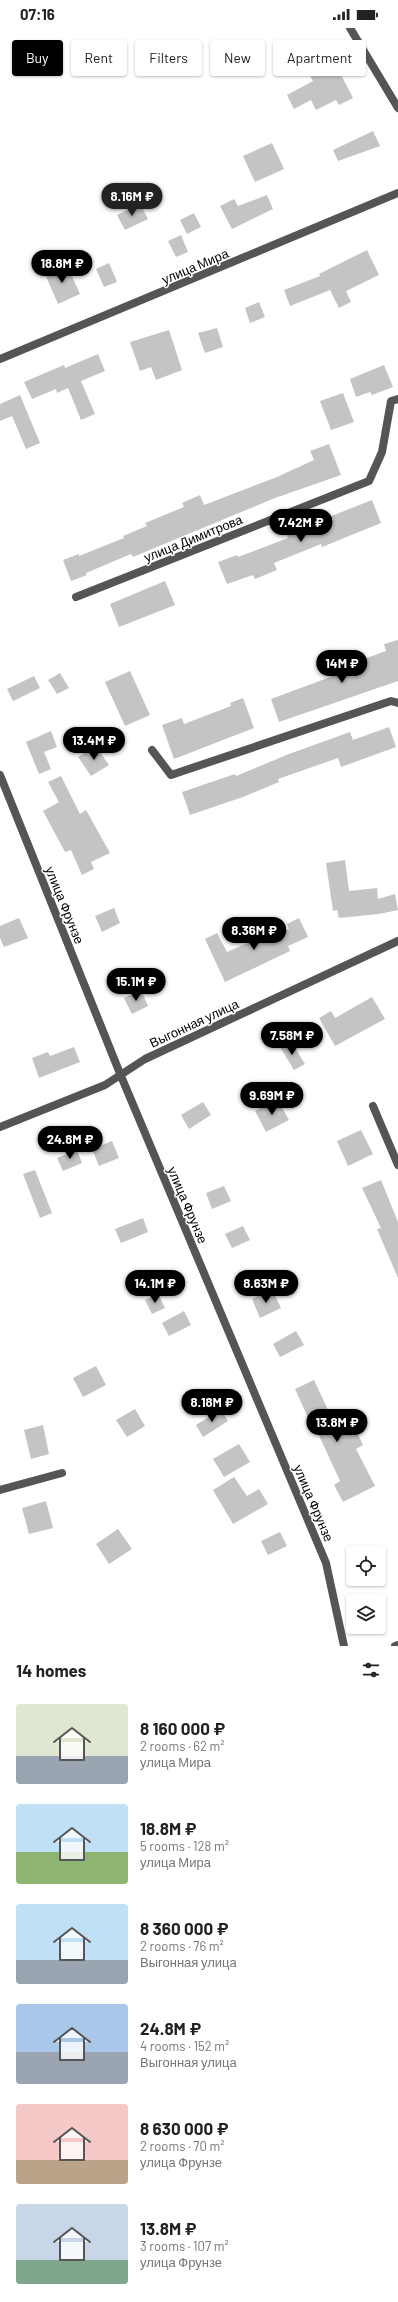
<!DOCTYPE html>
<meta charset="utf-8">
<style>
body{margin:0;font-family:Barlow,sans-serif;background:#f2f2f2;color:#222;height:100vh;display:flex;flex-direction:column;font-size:15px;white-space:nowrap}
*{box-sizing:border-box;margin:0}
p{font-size:13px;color:#767676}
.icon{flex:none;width:22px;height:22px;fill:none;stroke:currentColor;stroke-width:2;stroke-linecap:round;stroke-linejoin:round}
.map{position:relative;height:1618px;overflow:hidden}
.panel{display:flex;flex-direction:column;background:#fff;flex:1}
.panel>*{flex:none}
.top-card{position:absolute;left:12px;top:12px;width:374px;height:36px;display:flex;gap:8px}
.buttons{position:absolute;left:346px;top:1518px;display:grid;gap:8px}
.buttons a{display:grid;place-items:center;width:40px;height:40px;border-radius:4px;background:#fff;box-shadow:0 1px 3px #0004;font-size:20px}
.price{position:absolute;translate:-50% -34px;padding:0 9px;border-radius:14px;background:#000;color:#fff;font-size:13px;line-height:26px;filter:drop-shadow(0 1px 2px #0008)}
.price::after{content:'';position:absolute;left:50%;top:24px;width:12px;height:9px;margin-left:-6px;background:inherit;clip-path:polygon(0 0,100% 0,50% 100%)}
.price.on{background:#222;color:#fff}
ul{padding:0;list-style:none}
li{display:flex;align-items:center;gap:12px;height:100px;padding:0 16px}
li span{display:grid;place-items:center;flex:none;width:112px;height:80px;border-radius:4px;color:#555}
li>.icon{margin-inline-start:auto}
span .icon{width:48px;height:48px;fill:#fffc;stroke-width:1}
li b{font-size:17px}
h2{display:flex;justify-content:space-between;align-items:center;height:48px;padding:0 16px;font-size:17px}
.chip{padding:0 14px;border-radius:4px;background:#fff;box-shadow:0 1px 3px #0004;font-size:14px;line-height:36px}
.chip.on{background:#000;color:#fff}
.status{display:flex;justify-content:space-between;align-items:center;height:28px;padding:0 20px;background:#fff;direction:ltr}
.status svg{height:11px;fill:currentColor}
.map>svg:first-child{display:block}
.building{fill:#c4c4c4}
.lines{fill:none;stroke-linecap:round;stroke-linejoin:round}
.lane{stroke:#555;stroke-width:8}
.street{stroke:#555;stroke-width:8}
.labels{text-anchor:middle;stroke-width:3;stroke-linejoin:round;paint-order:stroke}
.street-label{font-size:13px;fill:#000;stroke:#fff}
</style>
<div class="status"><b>07:16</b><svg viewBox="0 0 49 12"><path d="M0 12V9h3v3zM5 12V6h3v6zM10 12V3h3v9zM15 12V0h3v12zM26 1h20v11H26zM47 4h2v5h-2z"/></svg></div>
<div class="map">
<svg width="398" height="1618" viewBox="0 0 398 1618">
<rect width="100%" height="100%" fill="#fff"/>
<path class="building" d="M329 23 353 70 339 77 336 72 316 82 311 72 294 81 287 67 313 53 304 38Z
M373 103 380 118 338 133 333 122Z
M272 115 284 141 255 154 243 128Z
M267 167 273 181 232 201 220 178 234 171 238 178Z
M140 176 148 191 125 202 117 187Z
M194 185 201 199 187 206 180 192Z
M181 207 188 224 176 229 168 213Z
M367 222 379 247 346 263 351 274 339 280 330 262 290 278 284 262 320 248 319 246Z
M109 235 117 254 104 259 96 241Z
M67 237 80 266 58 276 45 246Z
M259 274 265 289 250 295 245 280Z
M217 300 223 319 205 325 198 305Z
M169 302 182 342 156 352 151 339 140 343 130 314Z
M98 326 105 343 81 353 95 386 81 392 68 360 57 365 56 361 32 371 24 354 64 337 65 340Z
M384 337 393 359 372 367 370 364 356 369 350 351Z
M343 365 354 394 331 402 320 373Z
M20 367 40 415 26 421 12 388 0 393V376Z
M329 416 341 447 275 470 133 529 131 526 86 545 87 547 71 553 63 532 79 526V528L124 510 123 508 147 498 145 495 184 479 182 475 200 467 204 477 277 449 314 432 310 423Z
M372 472 381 495 322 519 321 516 274 535 277 542 255 551 253 547 227 556 218 534 237 527 238 529 288 510 286 506Z
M165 553 175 577 119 599 110 576Z
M398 612V653L279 694 271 671 333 648 331 643 386 623 384 616Z
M130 643 150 687 125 698 105 654Z
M60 645 69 660 57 666 48 652Z
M34 648 40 660 13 673 7 661Z
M243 670 254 700 174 731 162 697 182 690 184 696 231 678 230 675Z
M389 699 396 719 341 739 338 730 278 751 279 754 243 769 190 787 182 764 235 746 236 748 289 726 350 704 353 712Z
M51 703 57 719 44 724 51 741 39 746 26 714Z
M96 718 109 737 91 748 78 729Z
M61 748 80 786 86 782 110 825 91 834 94 841 82 847 71 822 65 824 43 783 59 774 48 754Z
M345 832 349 863 377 860 378 871 395 866 398 882 379 886 339 890 337 882 333 883 326 835Z
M114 880 120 895 102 904 95 888Z
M19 890 28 910 4 919 0 910V898Z
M299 890 308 909 288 918 290 923 225 954 205 911 217 905 227 924 264 908 266 912 289 901 287 896Z
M141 962 148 978 132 986 124 970Z
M372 969 385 991 335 1018 319 990 331 983 335 990Z
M291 1013 305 1036 294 1042 280 1019Z
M74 1019 80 1034 39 1050 32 1030 48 1024 50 1028Z
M277 1071 289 1092 266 1104 255 1083Z
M203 1074 211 1087 189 1101 181 1087Z
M361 1102 373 1126 348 1138 337 1113Z
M112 1113 119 1130 99 1138 92 1121Z
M77 1122 82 1135 63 1143 57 1130Z
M35 1142 52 1185 40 1190 23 1146Z
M381 1152 398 1194V1250L377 1201 381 1200 362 1160Z
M224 1158 231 1173 212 1181 206 1165Z
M143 1190 148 1204 121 1215 115 1201Z
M243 1198 250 1212 232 1220 225 1206Z
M272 1261 281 1280 260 1290 252 1271Z
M158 1266 165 1280 152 1286 145 1272Z
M184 1283 191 1297 169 1308 162 1295Z
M296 1303 304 1317 280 1329 273 1316Z
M96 1338 106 1357 83 1369 73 1350Z
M314 1352 329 1384 331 1382 339 1397 351 1391 363 1417 356 1421 375 1458 343 1474 334 1457 340 1453 316 1401 314 1403 295 1361Z
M135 1381 145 1398 127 1409 116 1392Z
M221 1381 228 1393 203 1409 196 1397Z
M43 1397 49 1426 31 1431 24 1402Z
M239 1416 250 1434 224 1449 213 1431Z
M234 1449 247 1468 259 1461 268 1476 233 1496 213 1462Z
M46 1473 53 1500 29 1506 22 1480Z
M118 1501 132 1521 109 1536 96 1516Z
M280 1504 287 1518 268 1527 261 1513Z"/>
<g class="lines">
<path class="lane" d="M0 1462 62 1445"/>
<path class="street" d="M350 0 398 80
M0 331 398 165
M76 569 369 453 382 424 391 373 398 371
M152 722 171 747 391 673 398 675
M0 747 121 1048 326 1535 344 1618
M373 1078 398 1137
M0 1099 105 1057 145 1031 398 913
M395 1618 398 1617"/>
</g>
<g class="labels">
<g class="street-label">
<text transform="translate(195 238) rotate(-23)" y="5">улица Мира</text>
<text transform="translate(193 510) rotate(-22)" y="5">улица Димитрова</text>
<text transform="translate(65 877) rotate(68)" y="5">улица Фрунзе</text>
<text transform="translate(194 995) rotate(-25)" y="5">Выгонная улица</text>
<text transform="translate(188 1177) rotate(67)" y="5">улица Фрунзе</text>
<text transform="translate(314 1475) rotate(67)" y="5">улица Фрунзе</text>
</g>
</g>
</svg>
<div class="buttons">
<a><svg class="icon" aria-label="locate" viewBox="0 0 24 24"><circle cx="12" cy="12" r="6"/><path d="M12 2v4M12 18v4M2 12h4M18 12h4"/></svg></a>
<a><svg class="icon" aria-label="layers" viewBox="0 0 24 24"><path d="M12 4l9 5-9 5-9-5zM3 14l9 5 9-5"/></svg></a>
</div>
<b class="price on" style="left:132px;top:189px">8.16M ₽</b>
<b class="price" style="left:62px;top:256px">18.8M ₽</b>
<b class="price" style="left:301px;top:515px">7.42M ₽</b>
<b class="price" style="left:342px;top:656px">14M ₽</b>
<b class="price" style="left:94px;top:733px">13.4M ₽</b>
<b class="price" style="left:254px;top:923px">8.36M ₽</b>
<b class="price" style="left:136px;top:974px">15.1M ₽</b>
<b class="price" style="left:292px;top:1028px">7.58M ₽</b>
<b class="price" style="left:272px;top:1088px">9.69M ₽</b>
<b class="price" style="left:70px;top:1132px">24.8M ₽</b>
<b class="price" style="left:155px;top:1276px">14.1M ₽</b>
<b class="price" style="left:266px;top:1276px">8.63M ₽</b>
<b class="price" style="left:212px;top:1395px">8.18M ₽</b>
<b class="price" style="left:337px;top:1415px">13.8M ₽</b>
<div class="top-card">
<a class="chip on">Buy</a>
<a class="chip">Rent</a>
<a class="chip">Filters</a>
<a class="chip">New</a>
<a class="chip">Apartment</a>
</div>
</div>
<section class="panel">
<h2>14 homes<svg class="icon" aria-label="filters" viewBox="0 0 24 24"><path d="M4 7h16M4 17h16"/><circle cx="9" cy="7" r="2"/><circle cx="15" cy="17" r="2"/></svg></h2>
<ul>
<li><span style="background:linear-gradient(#dfe7d0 65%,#9aa5b1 0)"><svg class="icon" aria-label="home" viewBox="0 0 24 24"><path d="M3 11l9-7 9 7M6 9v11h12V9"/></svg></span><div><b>8 160 000 ₽</b><p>2 rooms · 62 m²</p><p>улица Мира</p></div></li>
<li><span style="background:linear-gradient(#bfe0f5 60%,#8fb573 0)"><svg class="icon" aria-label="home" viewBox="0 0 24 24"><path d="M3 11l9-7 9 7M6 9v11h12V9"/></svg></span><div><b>18.8M ₽</b><p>5 rooms · 128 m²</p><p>улица Мира</p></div></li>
<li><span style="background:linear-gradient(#bfe0f5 70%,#9aa5b1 0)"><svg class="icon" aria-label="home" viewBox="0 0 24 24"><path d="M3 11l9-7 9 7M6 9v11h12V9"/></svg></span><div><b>8 360 000 ₽</b><p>2 rooms · 76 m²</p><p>Выгонная улица</p></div></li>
<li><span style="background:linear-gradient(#a9c7e8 60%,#9aa5b1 0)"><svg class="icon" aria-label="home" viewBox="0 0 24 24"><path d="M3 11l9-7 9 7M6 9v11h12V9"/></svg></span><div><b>24.8M ₽</b><p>4 rooms · 152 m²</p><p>Выгонная улица</p></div></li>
<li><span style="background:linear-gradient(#f6c9c9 70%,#b9a48a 0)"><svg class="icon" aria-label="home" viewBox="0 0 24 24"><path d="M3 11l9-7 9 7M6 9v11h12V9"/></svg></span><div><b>8 630 000 ₽</b><p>2 rooms · 70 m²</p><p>улица Фрунзе</p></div></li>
<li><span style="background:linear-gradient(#c9d6e8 70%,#7fa58c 0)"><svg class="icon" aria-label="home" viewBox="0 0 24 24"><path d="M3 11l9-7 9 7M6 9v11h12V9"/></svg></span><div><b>13.8M ₽</b><p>3 rooms · 107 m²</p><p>улица Фрунзе</p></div></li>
</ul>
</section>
